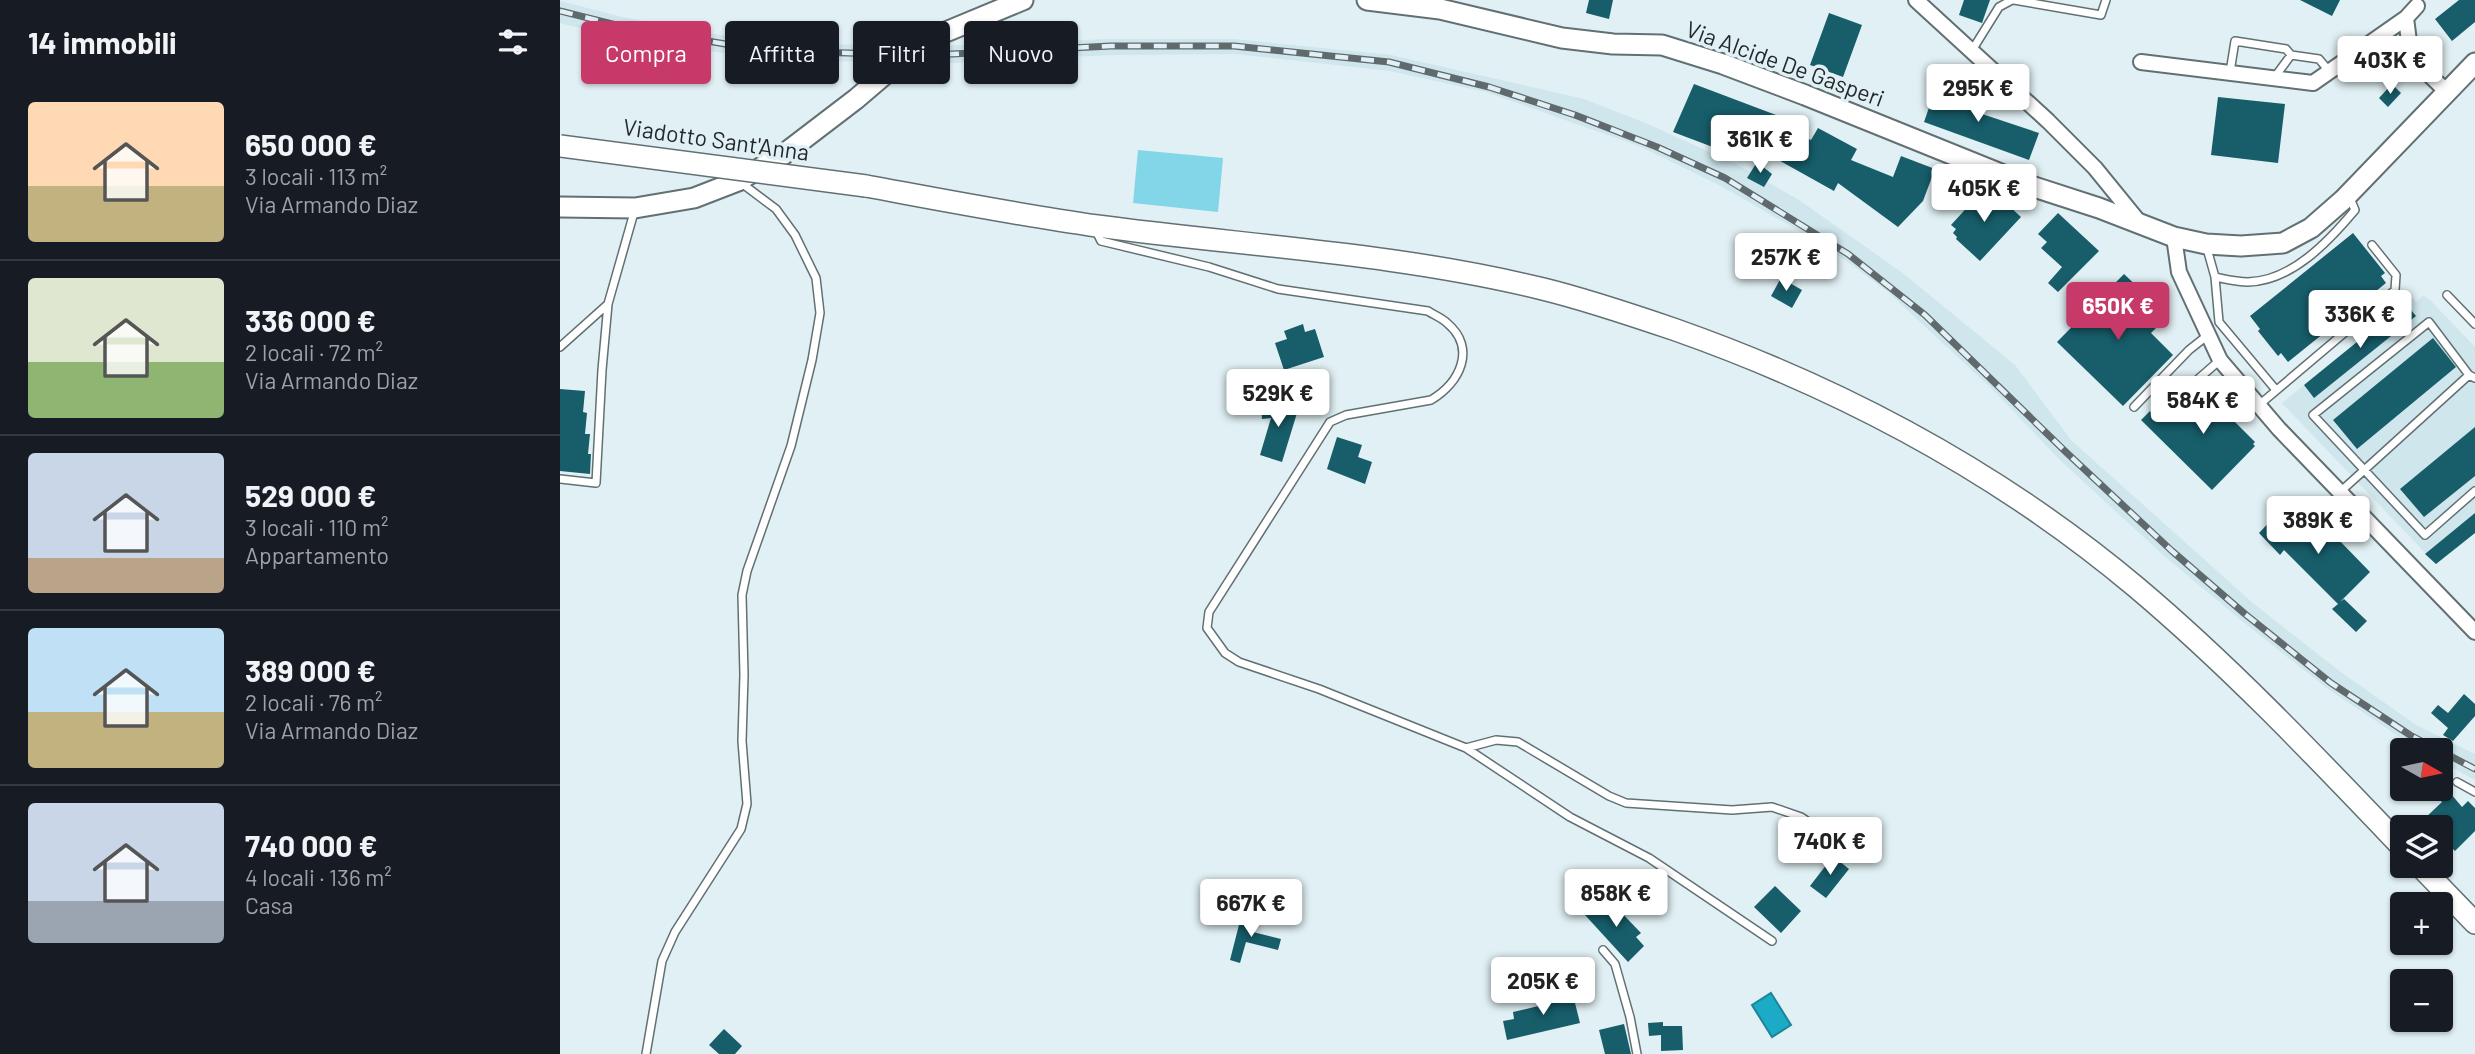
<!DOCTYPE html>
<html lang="it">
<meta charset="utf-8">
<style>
body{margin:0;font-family:Barlow,sans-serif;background:#20242c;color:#f1f3f6;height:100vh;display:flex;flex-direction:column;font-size:26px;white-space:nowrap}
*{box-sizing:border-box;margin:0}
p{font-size:23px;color:#9ea1a6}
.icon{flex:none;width:38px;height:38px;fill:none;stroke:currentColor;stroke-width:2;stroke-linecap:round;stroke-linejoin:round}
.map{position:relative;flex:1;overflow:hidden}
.drawer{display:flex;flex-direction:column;background:#171b24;width:560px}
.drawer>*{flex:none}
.guide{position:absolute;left:21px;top:21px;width:665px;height:63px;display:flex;gap:14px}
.needle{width:46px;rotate:99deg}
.buttons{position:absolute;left:1830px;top:738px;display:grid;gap:14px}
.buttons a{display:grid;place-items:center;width:63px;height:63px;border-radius:7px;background:#171b24;box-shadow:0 2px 5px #0004;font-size:35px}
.price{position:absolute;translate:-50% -60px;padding:0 16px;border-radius:7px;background:#fff;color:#222;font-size:23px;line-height:46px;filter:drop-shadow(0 2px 4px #0008)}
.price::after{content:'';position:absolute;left:50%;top:42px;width:21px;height:16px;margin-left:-10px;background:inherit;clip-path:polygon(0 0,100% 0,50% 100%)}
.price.on{background:#c63969;color:#fff}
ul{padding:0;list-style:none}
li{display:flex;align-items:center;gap:21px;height:175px;padding:0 28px}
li+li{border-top:2px solid #363941}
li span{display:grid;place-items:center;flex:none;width:196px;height:140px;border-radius:7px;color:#555}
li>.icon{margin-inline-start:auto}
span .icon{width:84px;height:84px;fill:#fffc;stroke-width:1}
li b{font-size:30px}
h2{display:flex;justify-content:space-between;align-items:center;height:84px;padding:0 28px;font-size:30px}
.tag{padding:0 24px;border-radius:7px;background:#171b24;box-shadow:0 2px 5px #0004;font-size:24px;line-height:63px}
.tag.on{background:#c63969;color:#fff}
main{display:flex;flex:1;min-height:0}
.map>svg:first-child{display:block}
.built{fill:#cee6ec}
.green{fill:#83d5e8}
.water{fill:#1cabc6;stroke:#1e8498;stroke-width:2}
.building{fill:#175d6a}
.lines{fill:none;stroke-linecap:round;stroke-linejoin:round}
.lane-casing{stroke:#627073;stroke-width:10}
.street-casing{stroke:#627073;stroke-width:18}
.secondary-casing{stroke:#627073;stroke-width:23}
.primary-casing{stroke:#627073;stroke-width:24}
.lane{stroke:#fff;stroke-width:7}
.street{stroke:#fff;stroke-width:14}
.secondary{stroke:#fff;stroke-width:19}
.primary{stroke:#fff;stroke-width:21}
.rail-casing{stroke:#60696c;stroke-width:7}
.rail{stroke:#e1f0f4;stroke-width:4.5;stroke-dasharray:13;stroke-linecap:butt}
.primary-bridge-casing{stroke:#627073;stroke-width:24;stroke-linecap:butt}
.primary-bridge{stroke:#fff;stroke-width:21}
.labels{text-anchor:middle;stroke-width:7;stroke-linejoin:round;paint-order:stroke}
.street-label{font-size:23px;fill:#23292b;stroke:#e1f0f4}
</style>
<main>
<section class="drawer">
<h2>14 immobili<svg class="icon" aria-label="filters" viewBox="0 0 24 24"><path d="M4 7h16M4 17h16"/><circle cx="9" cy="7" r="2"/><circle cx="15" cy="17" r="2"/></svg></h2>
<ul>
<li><span style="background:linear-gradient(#ffd9b3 60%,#c2b280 0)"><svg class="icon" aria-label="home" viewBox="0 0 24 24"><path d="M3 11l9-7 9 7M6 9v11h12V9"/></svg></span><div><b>650 000 €</b><p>3 locali · 113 m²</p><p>Via Armando Diaz</p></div></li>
<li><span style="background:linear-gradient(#dfe7d0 60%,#8fb573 0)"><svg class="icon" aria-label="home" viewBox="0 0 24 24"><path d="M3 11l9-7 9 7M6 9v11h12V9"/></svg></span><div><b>336 000 €</b><p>2 locali · 72 m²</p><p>Via Armando Diaz</p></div></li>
<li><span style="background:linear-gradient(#c9d6e8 75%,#b9a48a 0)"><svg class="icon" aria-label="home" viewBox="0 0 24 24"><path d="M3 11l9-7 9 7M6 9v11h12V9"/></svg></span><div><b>529 000 €</b><p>3 locali · 110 m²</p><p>Appartamento</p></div></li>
<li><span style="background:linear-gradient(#bfe0f5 60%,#c2b280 0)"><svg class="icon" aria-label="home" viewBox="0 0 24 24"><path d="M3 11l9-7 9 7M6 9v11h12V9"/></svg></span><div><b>389 000 €</b><p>2 locali · 76 m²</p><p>Via Armando Diaz</p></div></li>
<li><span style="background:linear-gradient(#c9d6e8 70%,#9aa5b1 0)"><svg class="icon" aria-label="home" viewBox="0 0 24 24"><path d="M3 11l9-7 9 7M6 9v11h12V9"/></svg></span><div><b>740 000 €</b><p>4 locali · 136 m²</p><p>Casa</p></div></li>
</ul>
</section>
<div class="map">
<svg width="1915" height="1054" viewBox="0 0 1915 1054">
<rect width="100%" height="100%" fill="#e1f0f4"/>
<path class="built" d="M0 1 62 17 204 43 374 46 549 39H674L831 55 1024 99 1088 124 1176 164 1239 200 1344 274 1455 365 1512 441 1694 604 1778 670 1856 725 1915 754V780L1881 762V751H1862L1847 742 1768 689 1682 621 1602 554 1501 461 1431 388 1328 292 1285 260 1227 224 1161 186 1079 146 926 92 830 71 675 54 551 55 375 64 205 59 59 38 0 23Z
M1849 293 1856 302 1863 295 1870 300 1915 347V533L1876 564 1722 403 1845 303Z"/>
<path class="green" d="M578 150 663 158 658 212 573 203Z"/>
<path class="water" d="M1211 993 1231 1025 1212 1037 1192 1005Z"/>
<path class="building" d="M1029 0H1053L1049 19 1026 13Z
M1404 0H1430L1422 23 1399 15Z
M1740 0H1780L1772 16Z
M1899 0H1915V22L1892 41 1875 19Z
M1269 13 1302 25 1283 77 1250 65Z
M1378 82 1401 89 1395 105 1479 133 1469 160 1364 122Z
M1134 84 1216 115 1212 125 1251 140 1258 128 1297 149 1291 160 1333 177 1341 156 1375 169 1363 201 1338 227 1278 183 1274 191 1195 147 1187 160 1113 132Z
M1832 84 1841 93 1828 107 1819 98Z
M1658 97 1725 104 1718 163 1651 155Z
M1197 162 1212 174 1204 187 1187 178Z
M1423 190 1434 196 1436 194 1461 217 1420 261 1396 239 1397 237 1393 233 1396 229 1391 225Z
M1498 213 1539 251 1498 292 1488 283 1502 267 1481 248 1487 242 1478 234Z
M1793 233 1825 273 1821 276 1826 283 1728 362 1721 353 1718 356 1698 331 1700 329 1690 316Z
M1564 274 1585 294 1577 303 1599 325 1591 333 1613 355 1563 406 1497 342Z
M1221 278 1242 290 1232 308 1211 296Z
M1845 303 1856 316 1754 398 1744 385Z
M743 324 745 332 755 329 764 357 724 370 715 343 727 339 724 331Z
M1873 338 1896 367 1797 449 1773 420Z
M1641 384 1661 405 1659 406 1695 442 1693 444 1695 446 1652 490 1581 420 1590 411 1594 418 1600 421Z
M0 389 25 391 23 412 27 413 25 434H30L28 454H31L30 474 0 471Z
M736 403 737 413 722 462 700 455 711 418 702 419 701 404Z
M1915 427V476L1864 517 1840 489Z
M777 437 802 445 798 457 812 462 805 484 767 469Z
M1738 498 1810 572 1780 602 1784 599 1807 621 1796 632 1772 609 1778 604 1724 550 1720 555 1699 533 1718 513 1721 516Z
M1915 513V533L1876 564 1865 554Z
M1904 694 1915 704V716L1893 741 1883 735 1888 728 1871 713 1878 705 1888 713Z
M1886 788 1902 807 1908 801 1915 808V831L1895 851 1881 837V828H1873L1864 819 1882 802 1876 796Z
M1273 856 1289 869 1266 898 1250 886Z
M1215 886 1241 911 1221 933 1194 907Z
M1042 899 1050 908 1054 905 1081 933 1076 937 1084 946 1068 962 1025 915Z
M682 913 693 916 689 931 721 939 718 950 686 942 680 963 670 960Z
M1012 991 1020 1023 947 1040 943 1021 954 1019 953 1012 995 1002 994 995Z
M1103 1022V1026H1122L1123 1050 1101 1051V1035L1089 1036 1088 1023Z
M1064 1024 1071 1054H1045L1039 1030Z
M164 1029 182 1046 175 1054H159L149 1045Z"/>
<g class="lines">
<g class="lane-casing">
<path id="lane" d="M1454 0 1541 15 1546 0
M1411 52 1439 7 1452 0
M1670 72 1675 41 1726 49 1731 55
M1714 78 1731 55 1759 59 1769 71
M535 229 541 241 649 267 718 289 868 311C874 315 882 318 887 323 917 348 900 383 871 400L786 415 770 422 649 612 647 628 665 653 679 662 759 689 906 748 1010 817 1089 858 1212 941
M1646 245 1655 277 1659 322 1716 390
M1655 277C1665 279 1677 282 1688 282 1732 281 1769 241 1795 210L1789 196
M1887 295 1915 324
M0 347 48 304 75 209
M1915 378 1909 375 1869 322 1753 415 1865 535 1915 491
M1699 405 1835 290 1836 275 1812 245
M1574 407 1629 350 1648 335
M1598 414 1660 360
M0 479 36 483 42 370 48 304
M1780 492 1909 375
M906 748 936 740 958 742 1049 796 1066 803 1172 810 1212 807 1241 817 1266 834
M1897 782 1915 792
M1043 950 1055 964 1070 1017 1077 1054
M86 1054 102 961 115 932 181 829 187 804 182 741 184 675 182 595 187 571 231 446 252 360 260 313 256 278 235 235 216 209 180 182"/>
</g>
<g class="street-casing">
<path id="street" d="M1356 0 1488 121 1535 168 1579 222
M1857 6 1846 18 1851 57 1887 92
M1581 62 1753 83 1846 18
M1614 237 1619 272 1660 360 1719 429 1915 632"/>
</g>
<g class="secondary-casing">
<path id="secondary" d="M807 0 880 9 1002 38 1053 44 1102 45 1163 64 1245 95 1468 185 1539 208 1614 237 1646 244 1681 246 1723 243 1751 228 1783 200 1915 63
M0 207 75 208 134 198 178 181 224 154 296 99 364 41 463 0"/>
</g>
<g class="primary-casing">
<path id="primary" d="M306 186C382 200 459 215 537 226 686 246 837 253 983 289 1028 300 1072 315 1116 330 1283 389 1440 473 1576 587 1671 667 1757 758 1843 848
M1860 866 1915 923"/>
</g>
<use href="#lane" class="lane"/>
<use href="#street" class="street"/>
<use href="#secondary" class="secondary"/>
<use href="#primary" class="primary"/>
<g class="rail-casing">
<path id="rail" d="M0 11 60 26 206 51 372 55 551 46H674L829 62 929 87 1015 115 1097 147 1165 178 1288 254 1365 315 1508 454 1612 551 1685 614 1771 683 1850 735 1880 751
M1881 751 1915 769"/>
</g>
<use href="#rail" class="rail"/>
<g class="primary-bridge-casing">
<path id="primary-bridge" d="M0 146 306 186"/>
</g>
<use href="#primary-bridge" class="primary-bridge"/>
</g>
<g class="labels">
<g class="street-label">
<text transform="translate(1225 64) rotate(20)" y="8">Via Alcide De Gasperi</text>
<text transform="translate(156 140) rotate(8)" y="8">Viadotto Sant'Anna</text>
</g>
</g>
</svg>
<div class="buttons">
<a><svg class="needle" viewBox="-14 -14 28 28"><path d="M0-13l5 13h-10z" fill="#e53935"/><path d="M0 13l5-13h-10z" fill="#9ea1a6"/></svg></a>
<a><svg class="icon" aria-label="layers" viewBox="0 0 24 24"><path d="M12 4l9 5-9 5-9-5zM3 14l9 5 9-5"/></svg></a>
<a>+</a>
<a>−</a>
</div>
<b class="price" style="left:1830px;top:96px">403K €</b>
<b class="price" style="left:1418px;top:124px">295K €</b>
<b class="price" style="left:1200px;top:175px">361K €</b>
<b class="price" style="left:1424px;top:224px">405K €</b>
<b class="price" style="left:1226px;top:293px">257K €</b>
<b class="price on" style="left:1558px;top:342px">650K €</b>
<b class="price" style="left:1800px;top:350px">336K €</b>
<b class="price" style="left:718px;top:429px">529K €</b>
<b class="price" style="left:1643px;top:436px">584K €</b>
<b class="price" style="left:1758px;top:556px">389K €</b>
<b class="price" style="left:1270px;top:877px">740K €</b>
<b class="price" style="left:1056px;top:929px">858K €</b>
<b class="price" style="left:691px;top:939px">667K €</b>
<b class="price" style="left:983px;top:1017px">205K €</b>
<div class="guide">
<a class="tag on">Compra</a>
<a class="tag">Affitta</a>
<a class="tag">Filtri</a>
<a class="tag">Nuovo</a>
</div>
</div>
</main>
